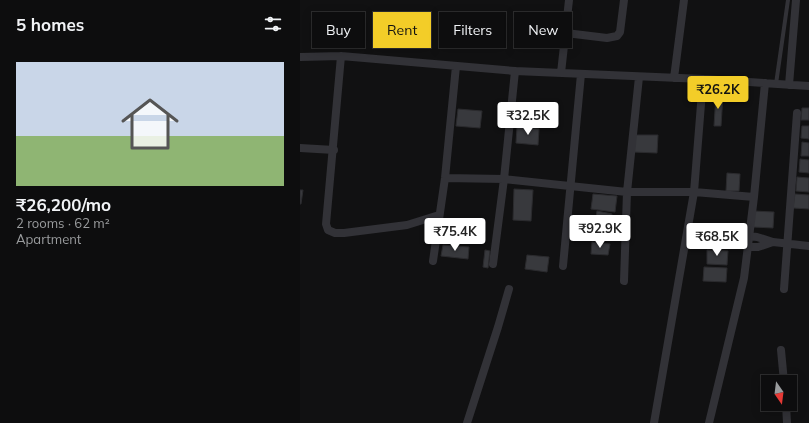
<!DOCTYPE html>
<meta charset="utf-8">
<style>
body{margin:0;font-family:Mulish,sans-serif;background:#161617;color:#f1f3f6;height:100vh;display:flex;flex-direction:column;font-size:15px;white-space:nowrap}
*{box-sizing:border-box;margin:0}
p{font-size:13px;color:#9a9c9e}
.icon{flex:none;width:22px;height:22px;fill:none;stroke:currentColor;stroke-width:2;stroke-linecap:round;stroke-linejoin:round}
.map{position:relative;flex:1;overflow:hidden}
.side{display:flex;flex-direction:column;background:#0d0d0e;width:300px}
.side>*{flex:none}
.banner{position:absolute;left:12px;top:12px;width:380px;height:36px;display:flex;gap:8px}
.needle{width:26px;rotate:166deg}
.controls{position:absolute;left:461px;top:375px;display:grid;gap:8px}
.controls a{display:grid;place-items:center;width:36px;height:36px;border-radius:0px;background:#0d0d0e;box-shadow:0 2px 10px #0003,0 0 0 1px #2d2d2e;font-size:20px}
.price{position:absolute;translate:-50% -34px;padding:0 9px;border-radius:4px;background:#fff;color:#222;font-size:13px;line-height:26px;filter:drop-shadow(0 1px 2px #0008)}
.price::after{content:'';position:absolute;left:50%;top:24px;width:12px;height:9px;margin-left:-6px;background:inherit;clip-path:polygon(0 0,100% 0,50% 100%)}
.price.selected{background:#f3cd28;color:#111}
ul{padding:0;list-style:none}
li{display:grid;align-content:center;gap:8px;height:212px;padding:0 16px}
li span{display:grid;place-items:center;height:124px;border-radius:0px;color:#555}
li>.icon{margin-inline-start:auto}
span .icon{width:72px;height:72px;fill:#fffc;stroke-width:1}
li b{font-size:17px}
h2{display:flex;justify-content:space-between;align-items:center;height:48px;padding:0 16px;font-size:17px}
.tag{padding:0 14px;border-radius:0px;background:#0d0d0e;box-shadow:0 2px 10px #0003,0 0 0 1px #2d2d2e;font-size:14px;line-height:36px}
.tag.selected{background:#f3cd28;color:#111}
main{display:flex;flex:1;min-height:0}
.map>svg:first-child{display:block}
.building{fill:#38393d;stroke:#2b2b2e}
.lines{fill:none;stroke-linecap:round;stroke-linejoin:round}
.lane{stroke:#323237;stroke-width:4}
.street{stroke:#323237;stroke-width:8}
</style>
<main>
<section class="side">
<h2>5 homes<svg class="icon" aria-label="filters" viewBox="0 0 24 24"><path d="M4 7h16M4 17h16"/><circle cx="9" cy="7" r="2"/><circle cx="15" cy="17" r="2"/></svg></h2>
<ul>
<li><span style="background:linear-gradient(#c9d6e8 60%,#8fb573 0)"><svg class="icon" aria-label="home" viewBox="0 0 24 24"><path d="M3 11l9-7 9 7M6 9v11h12V9"/></svg></span><div><b>₹26,200/mo</b><p>2 rooms · 62 m²</p><p>Apartment</p></div></li>
</ul>
</section>
<div class="map">
<svg width="509" height="423" viewBox="0 0 509 423">
<rect width="100%" height="100%" fill="#111112"/>
<path class="building" d="M416 94 423 95 421 126H414Z
M502 108H509V120H501Z
M158 109 182 111 180 128 156 126Z
M502 126H509V139L501 138Z
M217 127 239 129 238 145 216 143Z
M334 135H358L357 153 333 152Z
M502 142 509 143V156H501Z
M500 159 509 160V173L499 172Z
M427 173 440 174 439 191H426Z
M497 177 509 178V192L496 191Z
M214 189 233 190 231 221 213 220Z
M0 190H3L1 204H0Z
M293 194 317 196 315 212 291 209Z
M495 194 509 195V209L493 208Z
M297 211 312 214 311 226 295 224Z
M454 211 474 212 473 228 453 227Z
M292 242 310 244 308 255 291 254Z
M143 245 169 247 168 259 141 256Z
M185 250 190 251 188 268 183 267Z
M407 250 428 251 427 265 407 264Z
M227 255 249 257 247 272 225 269Z
M404 267 427 268 426 282 403 281Z"/>
<g class="lines">
<path class="lane" d="M476 84 488 0"/>
<path class="street" d="M266 33 307 38 317 36 320 32 324 0
M41 56 26 224 28 230 35 233H44L107 225 139 215
M0 57 41 56 215 71 403 79 509 86
M261 73 269 0
M374 78 384 0
M489 85 496 0
M0 148 34 150
M145 178 204 179 327 192H394L454 197
M449 236 457 237 473 242 509 246
M448 247H458L473 242
M133 261 145 178 156 66
M193 264 204 179 215 71
M263 266 281 74
M324 281 327 192 339 77
M484 289 497 113
M481 350 484 382
M486 404 487 423
M167 423 198 327 209 289
M354 423 394 192 403 79
M409 423 444 278 454 197 465 83"/>
</g>
</svg>
<div class="controls">
<a><svg class="needle" viewBox="-14 -14 28 28"><path d="M0-13l5 13h-10z" fill="#e53935"/><path d="M0 13l5-13h-10z" fill="#9a9c9e"/></svg></a>
</div>
<b class="price selected" style="left:418px;top:110px">₹26.2K</b>
<b class="price" style="left:228px;top:136px">₹32.5K</b>
<b class="price" style="left:300px;top:249px">₹92.9K</b>
<b class="price" style="left:155px;top:252px">₹75.4K</b>
<b class="price" style="left:417px;top:257px">₹68.5K</b>
<div class="banner">
<a class="tag">Buy</a>
<a class="tag selected">Rent</a>
<a class="tag">Filters</a>
<a class="tag">New</a>
</div>
</div>
</main>
